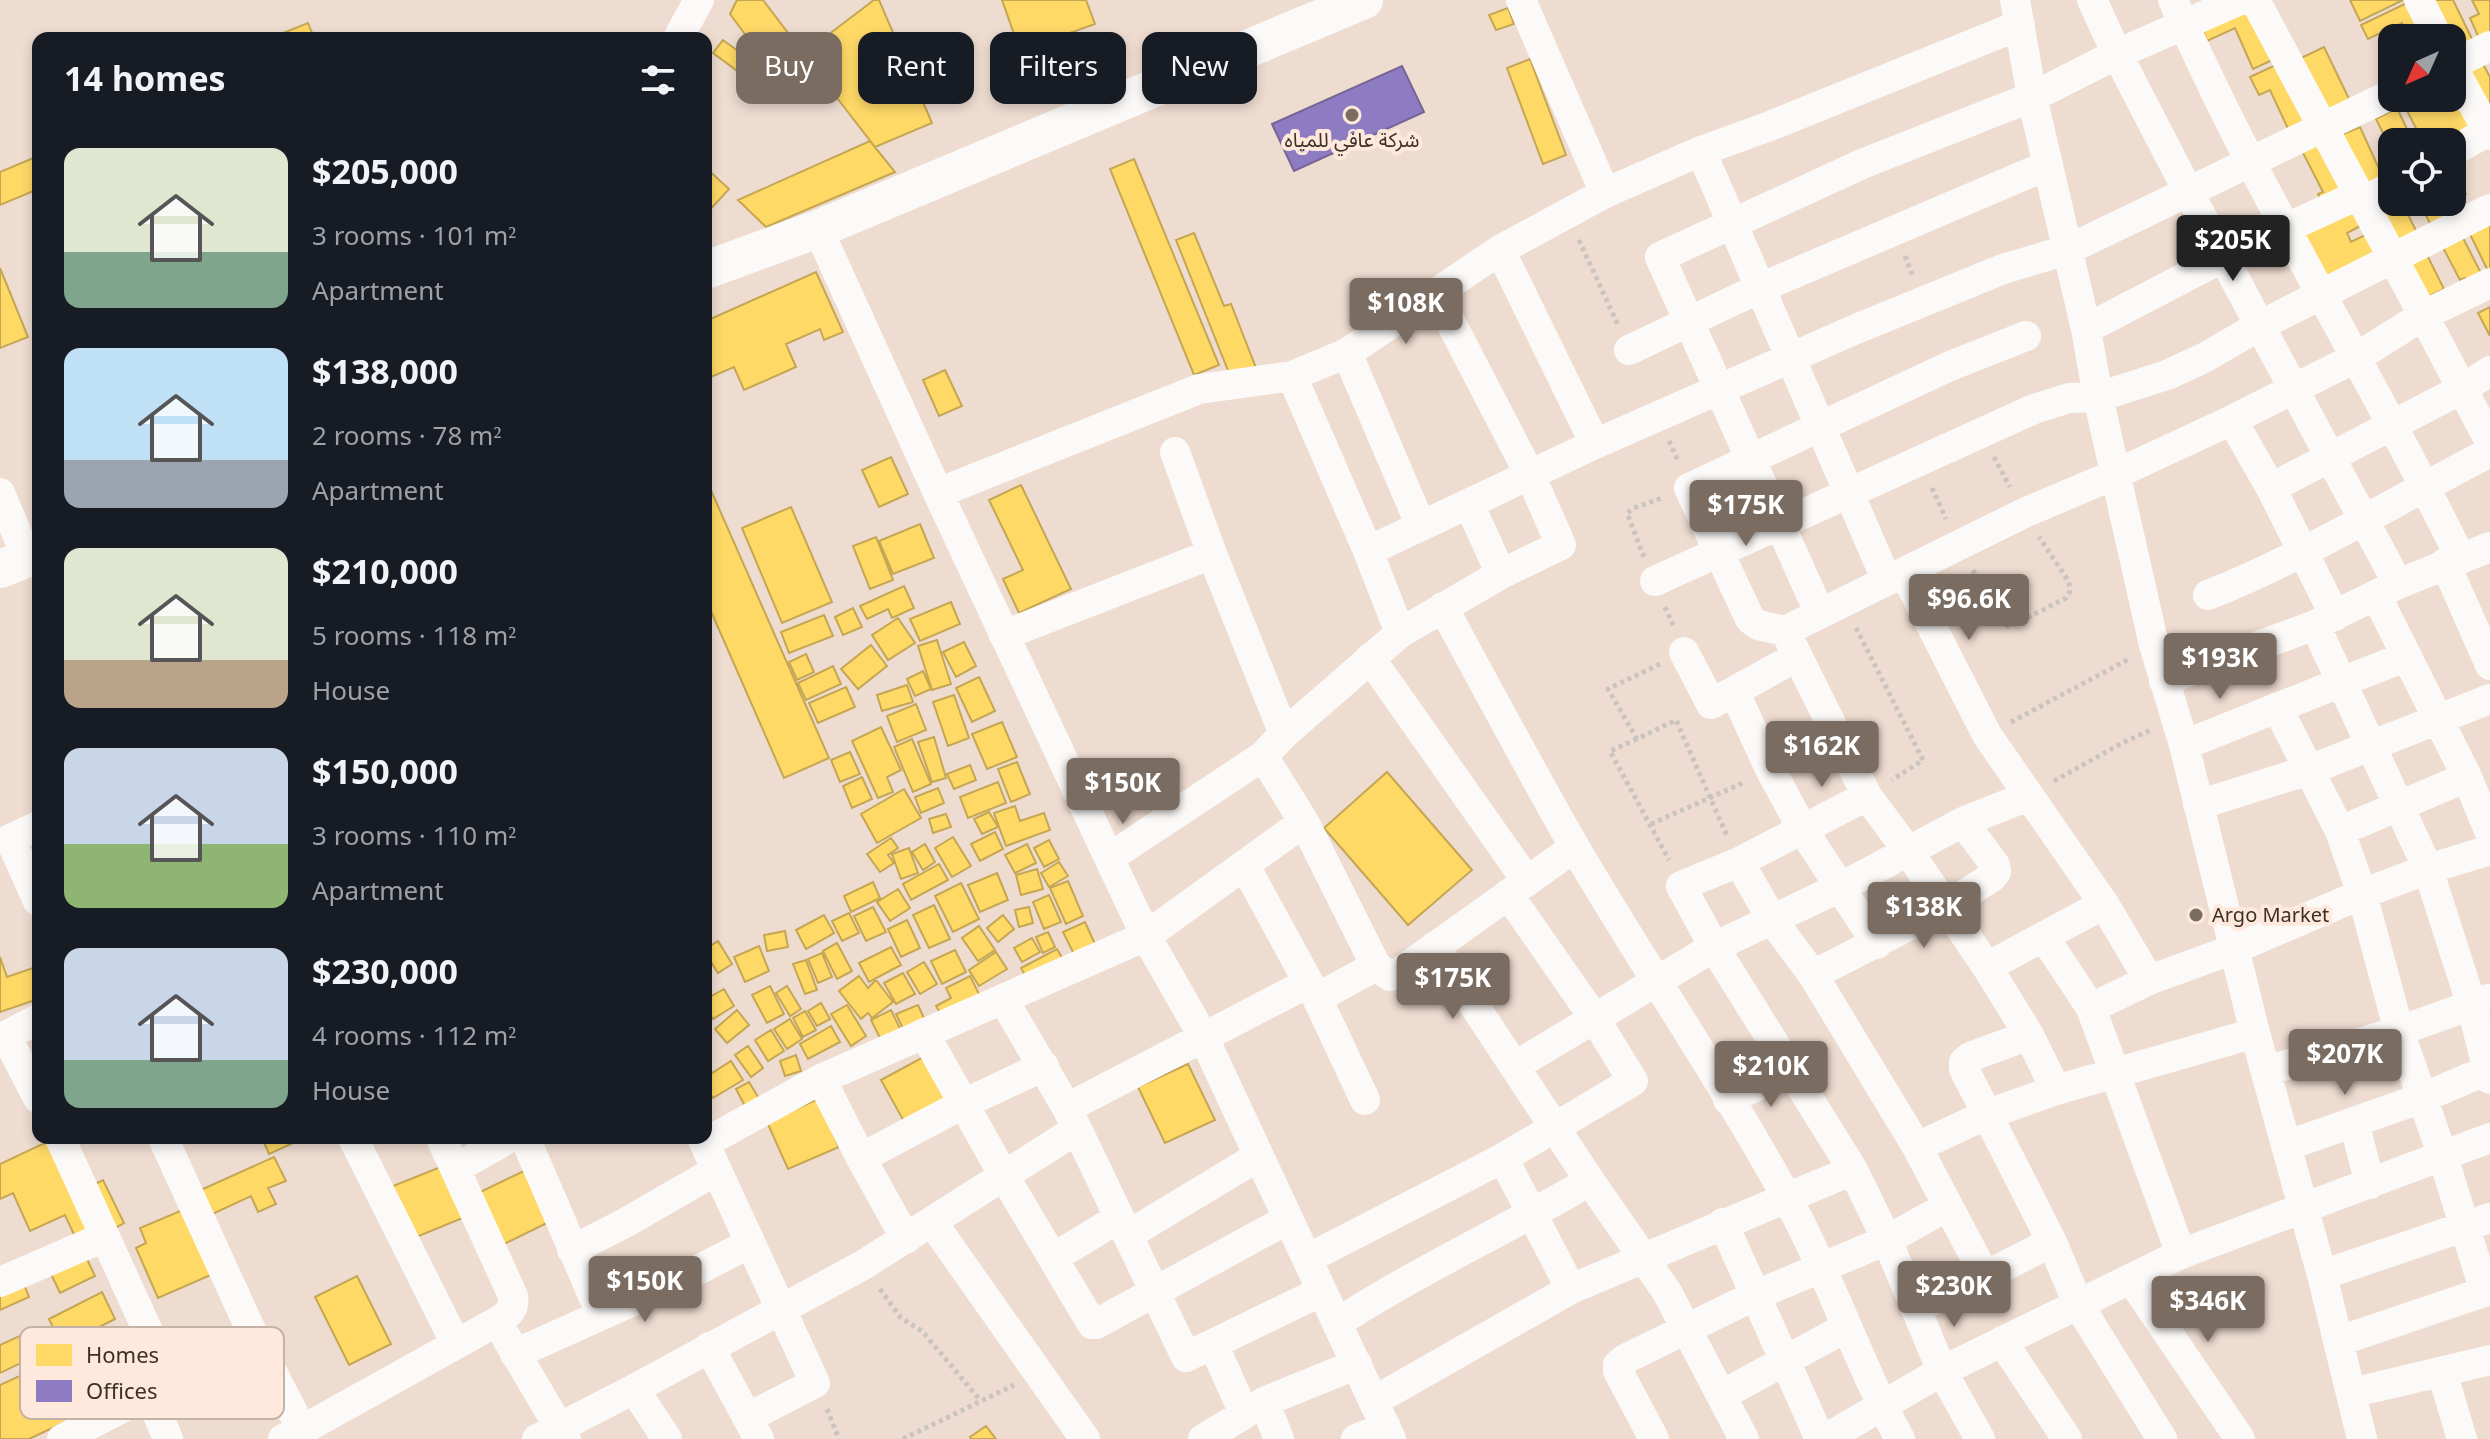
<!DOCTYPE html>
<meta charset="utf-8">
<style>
body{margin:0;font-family:Georgia,"Noto Sans Arabic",serif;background:#20242c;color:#f1f3f6;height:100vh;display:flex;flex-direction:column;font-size:30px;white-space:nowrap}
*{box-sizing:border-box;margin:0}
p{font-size:26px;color:#9ea1a6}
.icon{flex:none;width:44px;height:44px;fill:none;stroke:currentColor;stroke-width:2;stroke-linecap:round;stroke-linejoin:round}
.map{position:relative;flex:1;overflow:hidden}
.drawer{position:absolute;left:32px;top:32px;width:680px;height:1112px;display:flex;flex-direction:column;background:#171b24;border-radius:16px;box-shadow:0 4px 12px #0003}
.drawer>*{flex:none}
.top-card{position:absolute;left:736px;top:32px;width:760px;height:72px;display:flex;gap:16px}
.needle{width:52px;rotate:225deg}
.tools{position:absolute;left:2378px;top:24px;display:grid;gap:16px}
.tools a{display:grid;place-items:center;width:88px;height:88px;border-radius:16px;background:#171b24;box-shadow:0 4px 12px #0003;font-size:40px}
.price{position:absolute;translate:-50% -68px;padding:0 18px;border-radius:8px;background:#7b6c62;color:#fff;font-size:26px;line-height:52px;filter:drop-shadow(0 2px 4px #0008)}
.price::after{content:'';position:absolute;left:50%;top:48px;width:24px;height:18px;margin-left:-12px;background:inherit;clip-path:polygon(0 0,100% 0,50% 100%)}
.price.active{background:#222;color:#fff}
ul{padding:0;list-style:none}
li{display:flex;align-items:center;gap:24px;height:200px;padding:0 32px}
li span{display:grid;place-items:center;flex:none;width:224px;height:160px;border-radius:16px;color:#555}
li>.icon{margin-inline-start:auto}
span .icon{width:96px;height:96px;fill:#fffc;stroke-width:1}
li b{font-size:34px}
h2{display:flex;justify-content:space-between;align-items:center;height:96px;padding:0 32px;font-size:34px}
.tag{padding:0 28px;border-radius:16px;background:#171b24;box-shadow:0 4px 12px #0003;font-size:28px;line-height:72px}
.tag.active{background:#7b6c62;color:#fff}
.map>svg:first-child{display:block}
.homes{fill:#ffd966;stroke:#c5a653;stroke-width:2}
.offices{fill:#8e7cc3;stroke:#766594;stroke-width:2}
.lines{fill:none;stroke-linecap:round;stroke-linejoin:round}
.path{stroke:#cac4c0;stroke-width:5;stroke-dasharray:4 4;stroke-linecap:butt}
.minor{stroke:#fcfaf8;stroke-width:30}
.major{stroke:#fcfaf8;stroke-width:38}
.poi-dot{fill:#7b6c62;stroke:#fee9dc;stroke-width:3}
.labels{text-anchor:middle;stroke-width:8;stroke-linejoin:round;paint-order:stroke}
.poi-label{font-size:20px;fill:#3d3027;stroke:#fee9dc}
.key{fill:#fee9dc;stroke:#c4b2a6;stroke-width:2}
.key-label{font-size:22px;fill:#3d3027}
</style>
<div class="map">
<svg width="2490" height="1439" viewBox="0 0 2490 1439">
<rect width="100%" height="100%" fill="#eedcd0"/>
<path class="homes" d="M737 0H763L819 74 802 90 791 79 784 87 730 14Z
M874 0H879L932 123 875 147 803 54Z
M1002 0H1086L1095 24 1020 51Z
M2350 0H2403L2360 21Z
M2413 0 2434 38H2409L2402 23 2368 39 2361 25Z
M2426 0H2453L2477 49 2452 55V38Z
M2472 0H2490V39L2481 43 2470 18 2479 14Z
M2254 2 2279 57 2253 69 2235 28 2207 41 2201 26Z
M1508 8 1514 24 1496 30 1489 15Z
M308 23 314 38H285L283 33Z
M723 40 746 57 736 70 713 53Z
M2324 47 2352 105 2329 116 2301 58Z
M2478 55 2490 77V119L2458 66Z
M1530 59 1566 155 1543 164 1507 68Z
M2284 61 2314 124 2291 135 2270 90 2259 95 2250 77Z
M2452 88 2479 128 2452 142H2423L2404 105 2417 98H2423L2425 102 2434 98H2452Z
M2397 108 2413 142H2392V151L2376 119Z
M2360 127 2387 186 2367 195 2341 135Z
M2322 136 2351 192 2324 206 2318 194 2323 192 2300 147Z
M870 141 895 172 766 227 738 200Z
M38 156V189L0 205V172Z
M1134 159 1219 365 1194 375 1110 169Z
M2452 166 2466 194 2452 201Z
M706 168 729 189 706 214Z
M2373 200 2402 202 2420 239 2398 250Z
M2419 202H2447L2458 223 2436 235Z
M2354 203 2364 224 2347 233 2351 242 2369 233 2383 261 2324 290 2295 232Z
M2490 214V275L2466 226Z
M2459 230 2485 281 2470 288 2465 278 2460 280 2439 240Z
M1194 233 1224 306 1231 304 1256 368 1231 378 1176 240Z
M2425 251 2444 289 2424 299 2406 261Z
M0 268 28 337 0 348Z
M816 272 843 332 824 340 820 329 786 344 796 367 744 390 734 367 706 379V321Z
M2490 307V336L2478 313Z
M945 370 962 406 939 416 923 380Z
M891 457 908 494 879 507 862 470Z
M706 479 829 758 784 778 706 600Z
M1021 485 1071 589 1019 613 1003 579 1023 570 989 500Z
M791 507 832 602 782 623 742 528Z
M920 524 934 558 893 574 879 541Z
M876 537 893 580 870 589 853 546Z
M904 586 914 608 892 618 888 609 867 619 860 606Z
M951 602 960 624 920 641 910 619Z
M853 608 862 627 843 635 835 617Z
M824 615 833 636 789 653 781 632Z
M898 618 915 643 888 660 872 635Z
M937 640 951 684 932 690 918 646Z
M964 642 976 666 956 677 943 652Z
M871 645 887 666 858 689 841 669Z
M806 654 814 672 797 680 789 662Z
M833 666 841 684 806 700 798 683Z
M923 671 931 689 915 696 907 679Z
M979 677 995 711 972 722 956 688Z
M907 685 913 702 882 711 877 695Z
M846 687 855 707 818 723 809 703Z
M954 695 969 738 948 746 933 702Z
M916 704 926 730 897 742 887 716Z
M1002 722 1017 757 987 769 972 734Z
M881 727 901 770 887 777 893 792 878 798 852 741Z
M934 737 946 778 932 782 918 742Z
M912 739 931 784 913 792 894 747Z
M850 752 860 774 840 782 831 760Z
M1017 762 1030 794 1011 802 998 769Z
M970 765 976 780 954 789 947 774Z
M1387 772 1472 870 1408 925 1324 828Z
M862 777 872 799 852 808 843 786Z
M998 782 1006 803 968 818 960 797Z
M938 788 944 803 921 813 915 797Z
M904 789 921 818 877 843 861 814Z
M1015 806 1020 821 1044 813 1050 830 1006 846 994 813Z
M989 812 998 827 982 834 974 819Z
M946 814 951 827 933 833 929 819Z
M995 832 1003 849 980 861 971 844Z
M953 837 971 866 952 877 935 848Z
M891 838 898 848 888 855 894 863 880 872 867 854Z
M1049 840 1059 859 1044 867 1034 848Z
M925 844 935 862 923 870 912 852Z
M1027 844 1036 863 1015 873 1005 855Z
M909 848 918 873 901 879 892 854Z
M1059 862 1068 876 1049 887 1041 873Z
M939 864 948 880 911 900 903 884Z
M1037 869 1043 889 1021 895 1016 875Z
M997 873 1008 900 980 912 968 885Z
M1068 881 1083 916 1066 924 1050 888Z
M873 882 880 898 851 912 844 896Z
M961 883 979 919 953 932 935 896Z
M898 889 910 908 890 921 877 902Z
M1049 895 1061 922 1044 929 1033 902Z
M934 905 950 939 929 948 913 915Z
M873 907 886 932 866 941 854 916Z
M1029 907 1033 923 1019 927 1015 910Z
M849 913 859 933 842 941 832 921Z
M824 915 834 933 806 949 796 930Z
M1003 915 1014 929 998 942 987 928Z
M907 920 920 948 901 957 888 929Z
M1085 922 1099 953 1078 962 1063 932Z
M979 926 995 950 978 961 962 938Z
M785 931 788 947 767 951 764 935Z
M1048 932 1055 947 1043 953 1036 937Z
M1032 938 1040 952 1022 962 1014 948Z
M718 941 732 964 718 973 706 954V949Z
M837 943 852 971 837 979 823 951Z
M759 946 769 971 745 982 734 957Z
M891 947 901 965 869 982 859 963Z
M1057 949 1067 966 1031 986 1021 968Z
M955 950 966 972 942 984 931 961Z
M996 952 1007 969 979 986 969 970Z
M822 953 832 977 818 983 808 959Z
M0 957 7 977 33 968 38 982V999L0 1012Z
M806 960 817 990 805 994 793 964Z
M924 962 937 984 920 994 907 972Z
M903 973 915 994 896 1004 884 983Z
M859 976 868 988 876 980 893 1002 872 1018 868 1013 861 1019 839 991Z
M970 976 983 1002 945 1021 936 1006 951 998 946 988Z
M770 986 784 1014 767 1023 752 995Z
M787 986 801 1009 790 1016 776 993Z
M724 989 734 1006 713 1019 706 1007V999Z
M821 1003 830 1019 817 1026 808 1011Z
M847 1005 866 1036 851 1046 831 1014Z
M918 1005 928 1027 907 1037 896 1014Z
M737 1010 749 1025 727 1043 715 1029Z
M891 1010 904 1037 884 1046 871 1020Z
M805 1011 816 1030 803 1037 793 1018Z
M790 1019 802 1039 787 1049 774 1029Z
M831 1026 840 1042 808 1059 800 1044Z
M771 1030 784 1051 768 1061 755 1040Z
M748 1046 763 1068 751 1077 735 1055Z
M929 1054 953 1099 906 1125 881 1080Z
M796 1055 801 1071 785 1076 780 1061Z
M731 1061 743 1080 713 1098 706 1087V1077Z
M1188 1064 1215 1120 1165 1143 1138 1087Z
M749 1082 761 1102 747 1110 736 1089Z
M818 1099 839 1147 788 1169 767 1122Z
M262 1138H304L269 1154Z
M51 1140 93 1231 76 1239 65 1215 30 1231 13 1193 0 1199V1164Z
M274 1157 286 1181 268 1188 276 1204 258 1212 251 1196 206 1217 194 1193Z
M443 1166 465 1217 414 1238 393 1186Z
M526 1170 551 1221 500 1246 474 1195Z
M103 1180 124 1223 106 1233 85 1189Z
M185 1209 213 1274 158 1298 136 1248 146 1243 140 1228Z
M85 1255 95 1276 60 1293 50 1272Z
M357 1276 391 1344 349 1365 315 1297Z
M22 1279 29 1297 0 1310V1288Z
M102 1292 115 1319 62 1346 49 1319Z
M37 1328 48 1350 0 1373V1345Z
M52 1361 78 1416 29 1439H0V1385Z
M986 1426 996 1439H971L970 1437Z"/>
<path class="offices" d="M1402 66 1424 112 1294 171 1272 124Z"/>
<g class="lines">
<path class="path" d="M1579 240 1618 325
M1905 256 1913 277
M1669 441 1678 461
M1994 457 2010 487
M1932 488 1946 519
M1644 557 1627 513 1634 508 1662 498
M1973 570 2001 621 2008 626 2015 624 2066 598 2070 591 2069 582 2039 537
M1665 607 1674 627
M1856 628 1923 760 1892 780
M1660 664 1608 689 1637 739 1676 720 1727 836
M2011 722 2129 659
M1637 739 1610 751 1669 860
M2054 781 2124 742 2151 730
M1651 824 1745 782
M880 1289 901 1318 922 1331 980 1400
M827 1409 839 1439
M903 1439 1014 1385"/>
<path class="minor" d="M1521 0 1605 193
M2015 0 2032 97 2086 329 2098 397 2154 645 2184 745 2255 1033 2322 1275 2362 1439
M2092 0 2117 54 2189 193 2398 584
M2173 0C2256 191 2369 370 2460 557
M2255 0C2333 147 2413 294 2490 442
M2419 0 2438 38
M678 38 699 0
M2452 65 2490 46
M2452 66 2490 135
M1701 151 1887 581
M2452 152 2490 130
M2363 202 2392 186
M818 229 938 493 1109 858 1146 936 1203 1036 1391 1439
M1500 250 1595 444
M1436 294 1530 475 1561 545 1501 574
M2086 329 2224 257 2358 195
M2026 336 1950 366 1689 488 1750 619 1758 625 1785 631 2024 513 2116 474 2232 420 2357 357 2424 315 2490 283
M1629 350 1760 288 2048 165
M1347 353 1421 526
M1292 376 1368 551 1400 633
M2232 420 2271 488 2335 616
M1175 452 1212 554 1284 734
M2271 488 2462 389 2490 371
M0 493 27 558
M938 493 1199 389 1292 376 1347 353 1500 250 1605 193 1701 151 1770 126 2020 25
M1368 551 1595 444 1856 329 2003 269 2067 250 2392 94
M2445 563 2490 665
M1904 572 1987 735 2104 904 1987 967
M1655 581 2034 409 2069 398 2098 397 2167 375 2204 358 2261 325 2490 209
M2208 595C2306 556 2397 500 2490 452
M2376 595 2467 777 2490 833
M1443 607C1486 687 1529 767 1574 846 1643 964 1721 1078 1787 1198 1830 1276 1857 1361 1900 1439
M1820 614 1660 257 1862 164 2032 97 2117 54 2240 0
M2315 625 2428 869 2471 1003 2490 1079
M1785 631 1867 796 1908 851 1987 967 2029 1035 2056 1090
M1004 635 1212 554
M1684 652 1711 704 1796 657
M1370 658 1527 881
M2164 681 2315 625 2398 584 2490 547
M1734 691 1770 769 1803 830 1877 944
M2277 707 2340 831 2362 894 2399 1031 2443 1157 2485 1292
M2184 745 2407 656
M1263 756 1304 822 1376 966 1390 976 1400 972 1575 847
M1867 796 1739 862 1681 886 1714 947 1853 1170 1887 1240 1942 1371 1980 1439
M2198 805 2309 770 2490 699
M38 826 10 839 38 901
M2340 831 2467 777
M1109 858 1263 756 1284 734 1400 633 1501 574 1469 504
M1739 862 1773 921 1813 975 1945 907 1992 877 1996 872 1995 865 1963 822
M1245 866 1317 998 1365 1100
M1508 894 1595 1019 1633 1081 1503 1158 1571 1289
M2104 904 2149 980
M2044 937 2091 1008
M1435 946 1590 1181 1667 1292 1744 1439
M1813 975 1917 1147 1985 1276 1916 1308
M1317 998 1376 966
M1003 999 1067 1108 1186 1357 1322 1291
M924 1033 1004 1176 1092 1324H1096L1288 1219
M2029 1035 1970 1057 1964 1062V1069L2052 1242 2078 1304 2162 1439
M6 1036 38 1098
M0 1039 38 1019
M1515 1066 1714 947 1841 887 1963 822 2028 796
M2266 1071 2399 1031 2488 999
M821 1079 861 1158 906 1239
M1728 1100 1791 1069
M1067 1108 1308 983
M2354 1122 2370 1184
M60 1138 172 1384
M163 1138 255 1339 302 1430 283 1439
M353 1138 456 1344
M525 1138 601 1314
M702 1138 815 1383 747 1418
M705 1143 821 1079 1146 936 1304 822
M2286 1146 2422 1098 2490 1069
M1917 1147 1988 1114 2056 1090 2255 1033
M861 1158 963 1104 1044 1066
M455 1169 509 1138
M932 1222 1085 1439
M1723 1223 1820 1439
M1128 1235 1259 1156
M572 1250 625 1223 717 1170
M2181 1254 2091 1008 2149 980 2234 949 2362 894 2428 869 2490 850
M1053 1258 1119 1218
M1307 1259 1503 1158
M2322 1275 2490 1218
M1985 1276 2052 1242
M2131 1279 2240 1439
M0 1282 104 1237
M1337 1323C1419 1270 1506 1230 1590 1181
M506 1337 566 1439
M2002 1341 2067 1439
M2339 1341 2490 1290
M1213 1344 1244 1413
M709 1347 759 1439
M515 1354 675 1282 750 1243
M2442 1372 2462 1439
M634 1389 667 1439
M2351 1393 2490 1360
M1722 1395 1847 1327
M150 1396 168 1439
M1374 1401 1571 1289 1853 1170
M1264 1402 1279 1439
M302 1430 498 1321C509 1314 515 1309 513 1296L441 1138
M62 1439 255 1339
M537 1439 634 1389 863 1265 1076 1130
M1203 1439 1264 1402 1357 1364
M1356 1439 1386 1427
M1654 1439 1618 1371V1365L1625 1359 1756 1295 1887 1240 1948 1206
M1825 1439 1942 1371 2181 1254 2490 1138"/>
<path class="major" d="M706 270 818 229 1364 0
M0 569 38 554"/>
</g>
<g class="poi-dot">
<circle cx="1352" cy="115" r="8"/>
<circle cx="2196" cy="915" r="8"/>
</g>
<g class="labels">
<g class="poi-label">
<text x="1352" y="147">شركة عافي للمياه</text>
<text x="2212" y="922" text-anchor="start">Argo Market</text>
</g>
</g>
<rect x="20" y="1327" width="264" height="92" rx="12" class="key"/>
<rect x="36" y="1344" width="36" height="22" fill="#ffd966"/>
<rect x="36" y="1380" width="36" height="22" fill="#8e7cc3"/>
<g class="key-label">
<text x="86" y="1363">Homes</text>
<text x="86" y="1399">Offices</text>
</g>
</svg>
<div class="tools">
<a><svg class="needle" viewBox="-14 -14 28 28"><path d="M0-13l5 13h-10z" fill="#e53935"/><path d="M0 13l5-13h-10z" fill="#9ea1a6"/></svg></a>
<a><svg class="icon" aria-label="locate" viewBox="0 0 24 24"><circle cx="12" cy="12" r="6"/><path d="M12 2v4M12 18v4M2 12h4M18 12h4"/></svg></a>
</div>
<b class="price active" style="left:2233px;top:283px">$205K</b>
<b class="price" style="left:1406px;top:346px">$108K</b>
<b class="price" style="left:1746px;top:548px">$175K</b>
<b class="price" style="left:1969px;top:642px">$96.6K</b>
<b class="price" style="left:2220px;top:701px">$193K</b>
<b class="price" style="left:1822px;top:789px">$162K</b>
<b class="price" style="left:1123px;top:826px">$150K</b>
<b class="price" style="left:1924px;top:950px">$138K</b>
<b class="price" style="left:1453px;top:1021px">$175K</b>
<b class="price" style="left:2345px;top:1097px">$207K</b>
<b class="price" style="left:1771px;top:1109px">$210K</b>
<b class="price" style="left:645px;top:1324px">$150K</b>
<b class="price" style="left:1954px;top:1329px">$230K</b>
<b class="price" style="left:2208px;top:1344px">$346K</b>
<div class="top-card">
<a class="tag active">Buy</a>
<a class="tag">Rent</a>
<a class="tag">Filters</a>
<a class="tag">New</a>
</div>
<section class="drawer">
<h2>14 homes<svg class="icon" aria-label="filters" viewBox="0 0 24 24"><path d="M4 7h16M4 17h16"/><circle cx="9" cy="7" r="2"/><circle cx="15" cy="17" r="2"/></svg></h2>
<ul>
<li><span style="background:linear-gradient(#dfe7d0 65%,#7fa58c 0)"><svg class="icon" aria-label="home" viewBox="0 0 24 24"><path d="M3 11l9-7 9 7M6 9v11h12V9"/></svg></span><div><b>$205,000</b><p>3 rooms · 101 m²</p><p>Apartment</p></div></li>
<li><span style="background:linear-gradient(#bfe0f5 70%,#9aa5b1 0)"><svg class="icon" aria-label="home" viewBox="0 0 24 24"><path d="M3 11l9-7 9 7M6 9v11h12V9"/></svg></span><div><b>$138,000</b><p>2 rooms · 78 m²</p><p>Apartment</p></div></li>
<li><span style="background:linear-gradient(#dfe7d0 70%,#b9a48a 0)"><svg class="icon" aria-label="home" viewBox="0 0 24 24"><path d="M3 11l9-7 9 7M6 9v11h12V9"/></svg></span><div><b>$210,000</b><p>5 rooms · 118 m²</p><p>House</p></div></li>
<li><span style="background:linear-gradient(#c9d6e8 60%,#8fb573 0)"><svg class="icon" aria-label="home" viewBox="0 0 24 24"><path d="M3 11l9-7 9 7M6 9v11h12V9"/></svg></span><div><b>$150,000</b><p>3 rooms · 110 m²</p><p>Apartment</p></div></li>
<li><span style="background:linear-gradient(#c9d6e8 70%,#7fa58c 0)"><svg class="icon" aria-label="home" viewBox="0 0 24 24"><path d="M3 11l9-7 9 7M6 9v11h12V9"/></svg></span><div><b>$230,000</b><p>4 rooms · 112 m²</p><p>House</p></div></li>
</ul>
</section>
</div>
